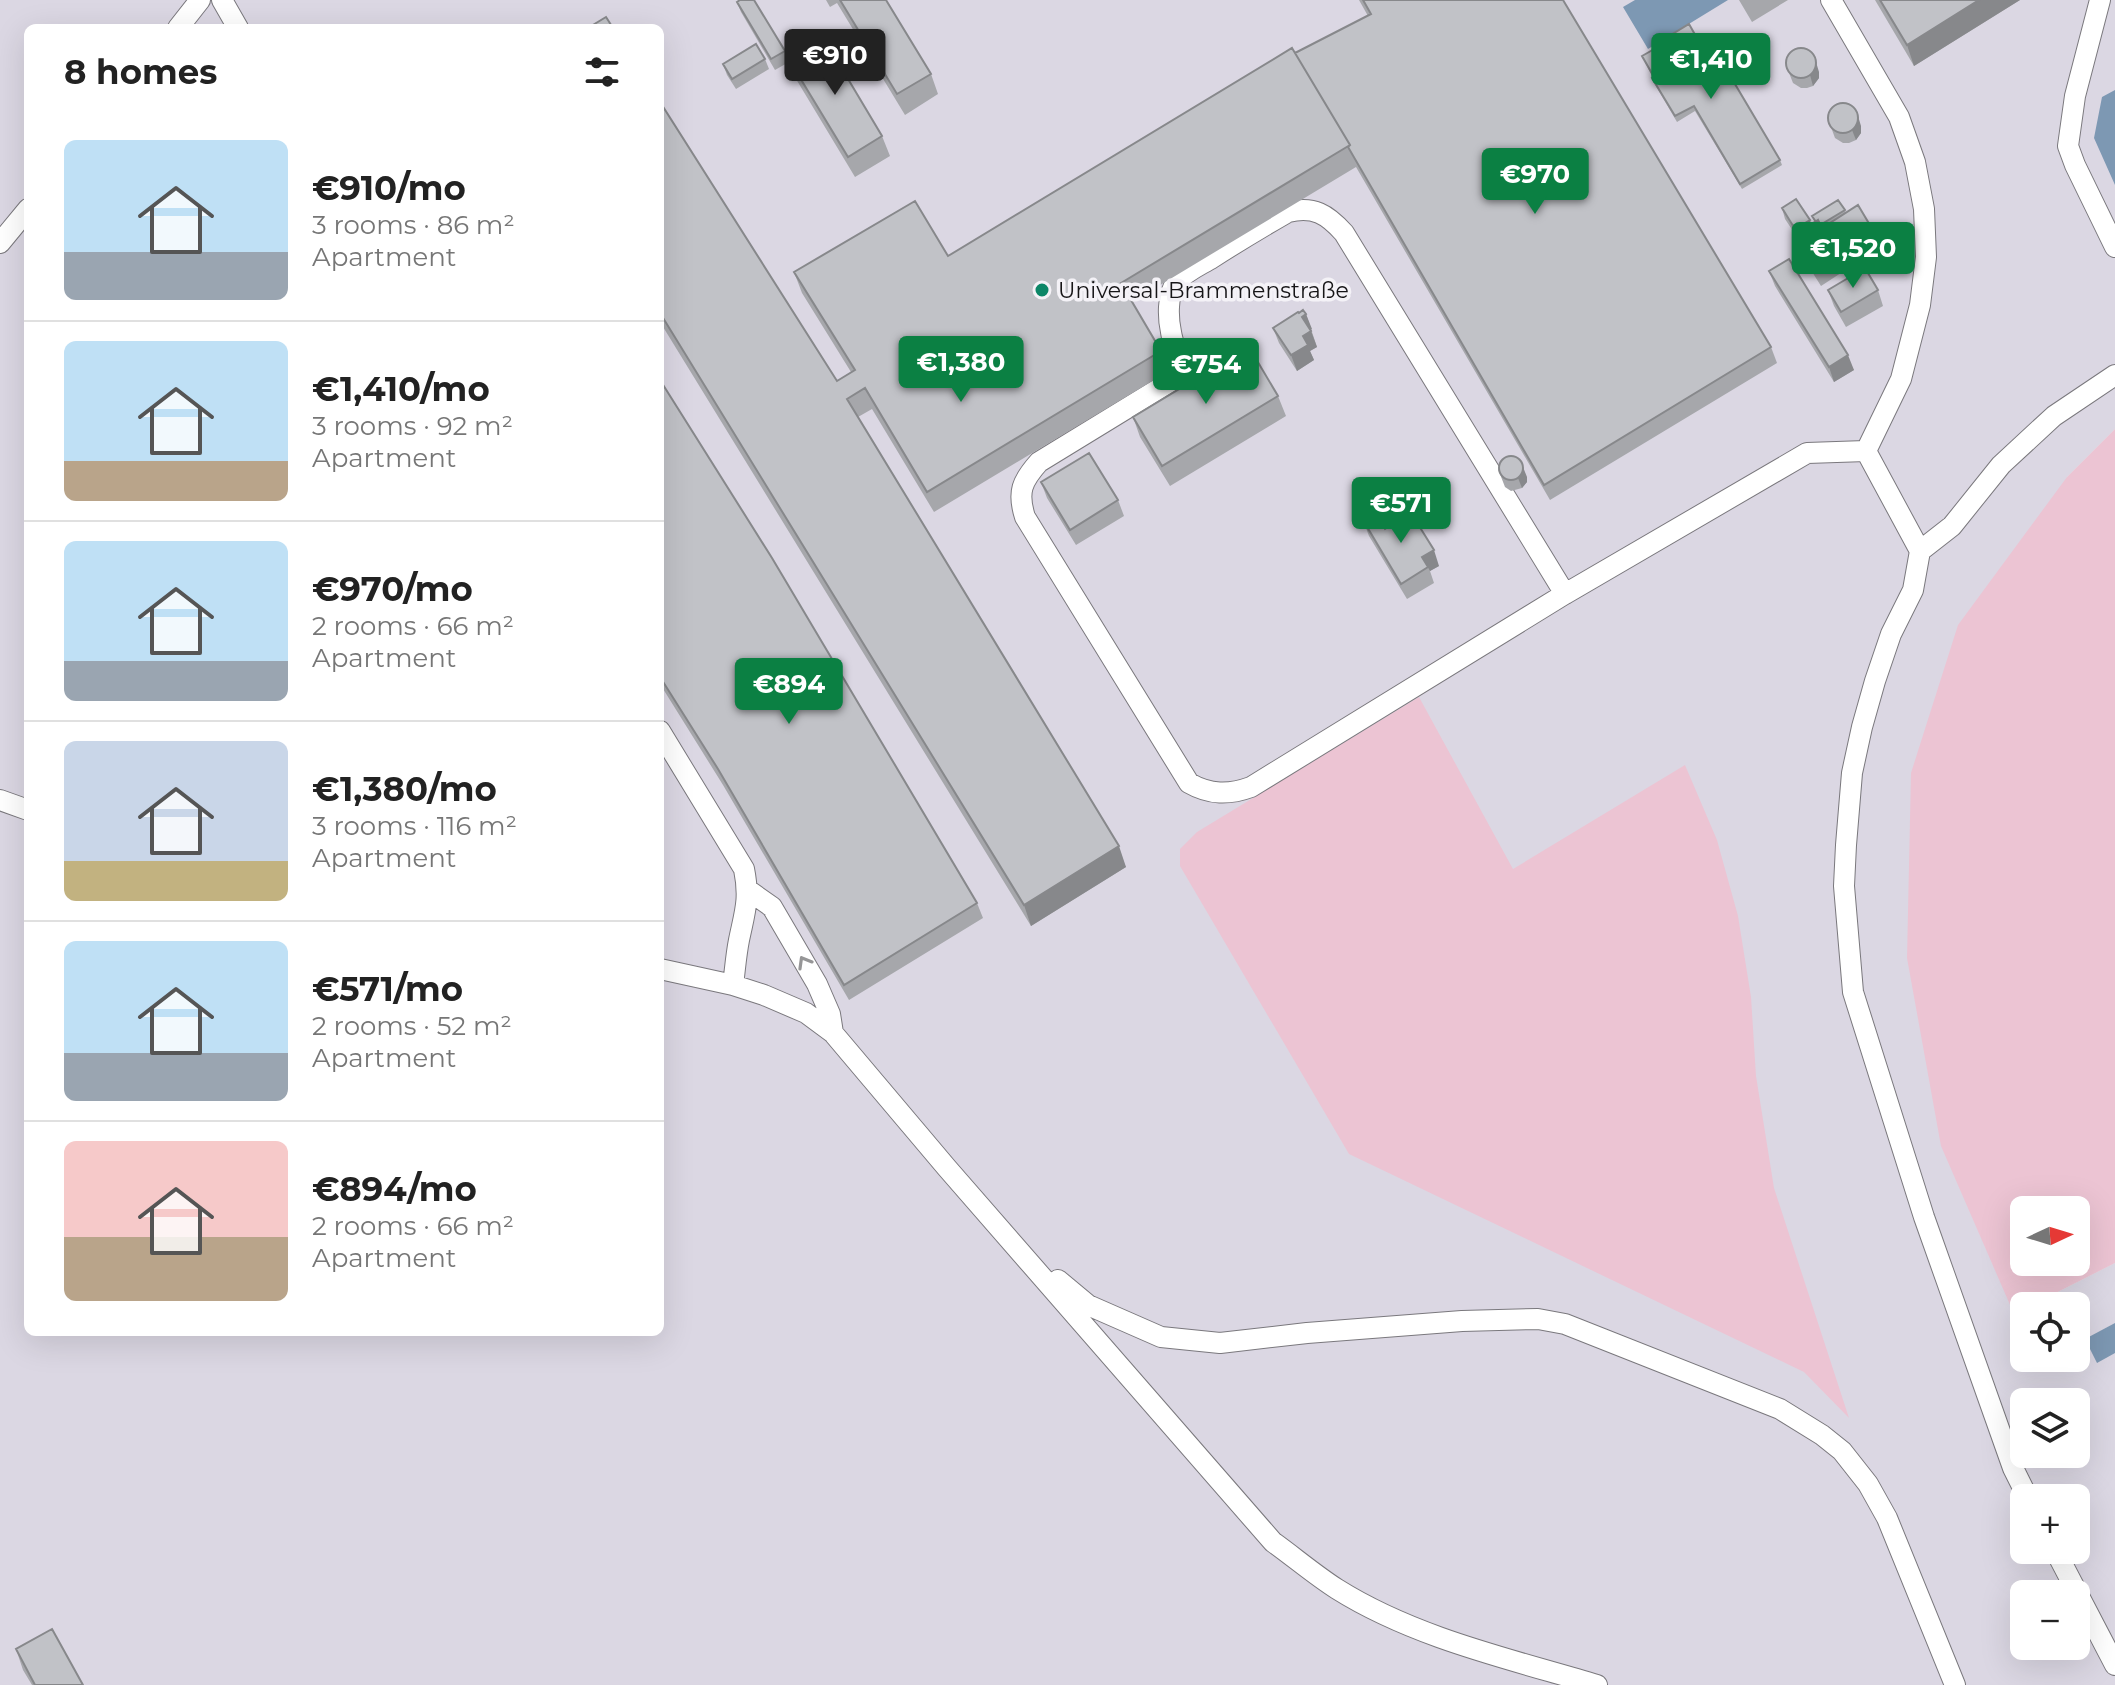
<!DOCTYPE html>
<meta charset="utf-8">
<style>
body{margin:0;font-family:Montserrat,sans-serif;background:#f2f2f2;color:#222;height:100vh;display:flex;flex-direction:column;font-size:30px;white-space:nowrap}
*{box-sizing:border-box;margin:0}
p{font-size:26px;color:#767676}
.icon{flex:none;width:44px;height:44px;fill:none;stroke:currentColor;stroke-width:2;stroke-linecap:round;stroke-linejoin:round}
.map{position:relative;flex:1;overflow:hidden}
.details{position:absolute;left:24px;top:24px;width:640px;height:1312px;display:flex;flex-direction:column;background:#fff;border-radius:12px;box-shadow:0 8px 32px #0002}
.details>*{flex:none}
.needle{width:52px;rotate:86deg}
.fabs{position:absolute;left:2010px;top:1196px;display:grid;gap:16px}
.fabs a{display:grid;place-items:center;width:80px;height:80px;border-radius:12px;background:#fff;box-shadow:0 8px 32px #0002;font-size:40px}
.price{position:absolute;translate:-50% -68px;padding:0 18px;border-radius:8px;background:#0b8043;color:#fff;font-size:26px;line-height:52px;filter:drop-shadow(0 2px 4px #0008)}
.price::after{content:'';position:absolute;left:50%;top:48px;width:24px;height:18px;margin-left:-12px;background:inherit;clip-path:polygon(0 0,100% 0,50% 100%)}
.price.active{background:#222;color:#fff}
ul{padding:0;list-style:none}
li{display:flex;align-items:center;gap:24px;height:200px;padding:0 40px}
li+li{border-top:2px solid #e0e0e0}
li span{display:grid;place-items:center;flex:none;width:224px;height:160px;border-radius:12px;color:#555}
li>.icon{margin-inline-start:auto}
span .icon{width:96px;height:96px;fill:#fffc;stroke-width:1}
li b{font-size:34px}
h2{display:flex;justify-content:space-between;align-items:center;height:96px;padding:0 40px;font-size:34px}
.map>svg:first-child{display:block}
.built{fill:#dbd7e3;fill-rule:evenodd}
.green{fill:#ecc4d3;fill-rule:evenodd}
.water{fill:#7d98b3}
.lines{fill:none;stroke-linecap:round;stroke-linejoin:round}
.minor-casing{stroke:#7a787d;stroke-width:22}
.minor{stroke:#fff;stroke-width:20}
.wall{fill:#a6a7ab}
.shaded-wall{fill:#87888b}
.building{fill:#c1c2c7;stroke:#87888b;stroke-width:2}
.oneway{stroke:#969697}
.poi-dot{fill:#0c8667;stroke:#f4f2f7;stroke-width:3}
.labels{text-anchor:middle;stroke-width:7;stroke-linejoin:round;paint-order:stroke}
.poi-label{font-size:22px;fill:#161517;stroke:#f4f2f7;text-anchor:start}
</style>
<div class="map">
<svg width="2115" height="1685" viewBox="0 0 2115 1685">
<rect width="100%" height="100%" fill="#e6e5ea"/>
<path class="built" d="M0 0H2115V429L2067 477 2015 1314 2024 1309V1358H2076V1306H2030L2115 1263V1685H0ZM28 28H660V1332H28ZM2024 1402H2076V1454H2024ZM2024 1498H2076V1550H2024ZM2024 1594H2076V1646H2024Z"/>
<path class="green" d="M2115 429V1263L2030 1306H2024V1309L2014 1314 1941 1146 1907 958 1911 773 1958 625 2067 477ZM2024 1210H2076V1262H2024Z
M1419 697 1513 869 1685 765 1717 840 1738 916 1751 997 1756 1076 1774 1188 1849 1418 1804 1372 1349 1154 1180 866V849L1197 832Z"/>
<path class="water" d="M1635 0H1728L1648 49 1623 7Z
M2115 90V185L2094 138 2102 97Z
M2115 1323V1353L2097 1363 2085 1339Z"/>
<g class="lines">
<g class="minor-casing">
<path id="minor" d="M222 0 238 28
M1831 0 1899 117 1915 162 1924 209 1926 257 1920 305 1901 379 1866 451 1920 551 1913 590 1891 634 1875 681 1862 727 1852 773 1846 845 1844 886 1853 992 1924 1217 2013 1468 2028 1498
M2100 0 2075 96 2068 146 2075 165 2115 247
M178 28 200 0
M0 243 28 209
M1920 551 1952 526 2001 465 2054 416 2115 375
M1565 594 1344 233C1327 214 1314 206 1288 212 1262 227 1237 242 1212 258 1201 265 1184 272 1176 283 1167 295 1168 318 1171 332 1174 353 1186 358 1173 380L1039 462C1022 481 1017 492 1025 517L1189 783C1210 795 1229 795 1251 787L1565 594 1807 453 1866 451
M660 731 744 869C750 899 745 911 739 940 736 955 735 970 733 985
M0 800 28 810
M748 890 772 907 817 984 830 1014 833 1033
M660 969 733 985 764 995 806 1013 833 1033 947 1168 1273 1542C1294 1557 1315 1575 1337 1589 1415 1638 1510 1659 1597 1685
M1058 1280 1088 1305 1161 1337 1220 1343 1307 1333 1462 1321 1538 1319 1565 1324 1780 1409 1822 1435 1842 1451 1868 1484 1887 1518 1955 1685
M2055 1550 2115 1665"/>
</g>
<use href="#minor" class="minor"/>
</g>
<path class="wall" d="M826 0H886L931 74 938 94 905 115 837 3 830 7Z
M1359 0H1563L1771 347 1777 363 1550 500 1356 167 1132 302 1161 351 1169 371 934 512 872 409 858 417 1126 867 1031 926 660 322V102L837 381 851 372 802 293 794 272 948 256 1295 53 1368 16Z
M1739 0H1788L1752 22Z
M1875 0H2020L1914 66Z
M737 2 785 51 789 62 775 70 741 12Z
M1702 47 1780 160 1782 165 1742 189 1695 111 1677 122 1654 83 1653 78 1642 56Z
M788 58 882 136 890 156 855 177 796 79Z
M765 59 769 69 736 89 727 75 723 64Z
M1786 65 1819 72V78L1813 86 1807 88H1801L1793 83Z
M1828 119 1861 126V133L1856 140 1849 143H1843L1835 138Z
M1782 208 1811 225 1815 222 1812 216 1845 210 1846 213 1877 237 1883 252 1846 274 1844 271 1821 286 1799 251 1794 235 1795 234 1785 219Z
M1769 271 1854 370 1834 382 1775 286Z
M1828 290H1878L1883 306 1846 327 1834 306Z
M1299 313 1306 314 1317 347 1310 351 1314 360 1297 371 1279 343 1273 328Z
M660 380 977 903 983 918 849 1000 723 785 660 684Z
M1278 396 1286 416 1170 486 1140 437 1133 417Z
M1498 469 1527 477V482L1522 488 1511 491 1505 487Z
M1041 482 1118 500 1124 516 1076 545 1047 498Z
M1363 520 1385 529 1439 566 1430 571 1434 583 1407 599 1369 536Z
M16 1649 83 1685H32L23 1670Z"/>
<path class="shaded-wall" d="M1979 0H2020L1914 66 1907 45Z
M1816 62 1819 72V78L1813 86 1810 75Z
M1858 116 1861 126V133L1856 140 1852 130Z
M1810 220 1813 230 1799 239 1795 229Z
M1306 314 1312 329 1307 332 1302 317Z
M1311 331 1317 347 1310 351 1314 360 1297 371 1291 355 1303 336Z
M1848 355 1854 370 1834 382 1829 367Z
M1523 467 1527 477V482L1522 488 1518 478Z
M1434 550 1439 566 1430 571 1422 557Z
M1119 846 1126 867 1031 926 1024 905Z"/>
<path class="building" d="M740 0H754L785 51 771 59 737 2Z
M840 0H886L931 74 897 94Z
M1363 0H1563L1771 347 1544 485 1348 147 1350 145 1295 53 1371 14Z
M1880 0H1979L1907 45Z
M606 17 613 28H588Z
M1689 24 1702 47 1710 42 1780 160 1740 184 1694 106 1675 116 1652 78 1654 77 1642 56 1663 44 1661 41Z
M823 37 882 136 848 157 788 58Z
M756 44 765 59 732 79 723 64Z
M1292 48 1350 145 1121 283 1161 351 927 492 865 388 847 399 1119 846 1024 905 660 313V102L837 381 855 370 794 272 915 201 948 256Z
M1786 63a15 15 0 1 1 30 0a15 15 0 1 1-30 0Z
M1828 118a15 15 0 1 1 30 0a15 15 0 1 1-30 0Z
M1796 199 1810 220 1795 229 1782 208Z
M1838 200 1845 210 1820 225 1818 220 1816 222 1812 216Z
M1858 205 1877 237 1840 259 1839 256 1815 270 1794 235 1818 220 1822 228Z
M1789 259 1848 355 1829 367 1769 271Z
M1865 268 1878 290 1841 312 1828 290Z
M1303 310 1306 314 1302 317 1311 331 1303 336 1308 345 1291 355 1273 328 1298 312 1299 313Z
M1249 347 1278 396 1162 466 1133 417Z
M660 380 772 558 977 903 844 985 718 769 660 677Z
M1089 453 1118 500 1070 530 1041 482Z
M1499 468a12 12 0 1 1 24 0a12 12 0 1 1-24 0Z
M1375 513 1385 529 1411 513 1434 550 1422 557 1428 567 1401 584 1363 520Z
M52 1629 83 1685H35L16 1649Z"/>
<defs><path id="oneway-chevron" d="M-2-3.5L2.5 0L-2 3.5" fill="none" stroke-width="1.6" stroke-linecap="round" stroke-linejoin="round" transform="scale(2)"/></defs>
<use class="oneway" href="#oneway-chevron" transform="translate(804 962) rotate(-120)"/>
<circle class="poi-dot" cx="1042" cy="290" r="8"/>
<g class="labels">
<g class="poi-label">
<text x="1058" y="298">Universal-Brammenstraße</text>
</g>
</g>
</svg>
<div class="fabs">
<a><svg class="needle" viewBox="-14 -14 28 28"><path d="M0-13l5 13h-10z" fill="#e53935"/><path d="M0 13l5-13h-10z" fill="#767676"/></svg></a>
<a><svg class="icon" aria-label="locate" viewBox="0 0 24 24"><circle cx="12" cy="12" r="6"/><path d="M12 2v4M12 18v4M2 12h4M18 12h4"/></svg></a>
<a><svg class="icon" aria-label="layers" viewBox="0 0 24 24"><path d="M12 4l9 5-9 5-9-5zM3 14l9 5 9-5"/></svg></a>
<a>+</a>
<a>−</a>
</div>
<b class="price active" style="left:835px;top:97px">€910</b>
<b class="price" style="left:1711px;top:101px">€1,410</b>
<b class="price" style="left:1535px;top:216px">€970</b>
<b class="price" style="left:1853px;top:290px">€1,520</b>
<b class="price" style="left:961px;top:404px">€1,380</b>
<b class="price" style="left:1206px;top:406px">€754</b>
<b class="price" style="left:1401px;top:545px">€571</b>
<b class="price" style="left:789px;top:726px">€894</b>
<section class="details">
<h2>8 homes<svg class="icon" aria-label="filters" viewBox="0 0 24 24"><path d="M4 7h16M4 17h16"/><circle cx="9" cy="7" r="2"/><circle cx="15" cy="17" r="2"/></svg></h2>
<ul>
<li><span style="background:linear-gradient(#bfe0f5 70%,#9aa5b1 0)"><svg class="icon" aria-label="home" viewBox="0 0 24 24"><path d="M3 11l9-7 9 7M6 9v11h12V9"/></svg></span><div><b>€910/mo</b><p>3 rooms · 86 m²</p><p>Apartment</p></div></li>
<li><span style="background:linear-gradient(#bfe0f5 75%,#b9a48a 0)"><svg class="icon" aria-label="home" viewBox="0 0 24 24"><path d="M3 11l9-7 9 7M6 9v11h12V9"/></svg></span><div><b>€1,410/mo</b><p>3 rooms · 92 m²</p><p>Apartment</p></div></li>
<li><span style="background:linear-gradient(#bfe0f5 75%,#9aa5b1 0)"><svg class="icon" aria-label="home" viewBox="0 0 24 24"><path d="M3 11l9-7 9 7M6 9v11h12V9"/></svg></span><div><b>€970/mo</b><p>2 rooms · 66 m²</p><p>Apartment</p></div></li>
<li><span style="background:linear-gradient(#c9d6e8 75%,#c2b280 0)"><svg class="icon" aria-label="home" viewBox="0 0 24 24"><path d="M3 11l9-7 9 7M6 9v11h12V9"/></svg></span><div><b>€1,380/mo</b><p>3 rooms · 116 m²</p><p>Apartment</p></div></li>
<li><span style="background:linear-gradient(#bfe0f5 70%,#9aa5b1 0)"><svg class="icon" aria-label="home" viewBox="0 0 24 24"><path d="M3 11l9-7 9 7M6 9v11h12V9"/></svg></span><div><b>€571/mo</b><p>2 rooms · 52 m²</p><p>Apartment</p></div></li>
<li><span style="background:linear-gradient(#f6c9c9 60%,#b9a48a 0)"><svg class="icon" aria-label="home" viewBox="0 0 24 24"><path d="M3 11l9-7 9 7M6 9v11h12V9"/></svg></span><div><b>€894/mo</b><p>2 rooms · 66 m²</p><p>Apartment</p></div></li>
</ul>
</section>
</div>
